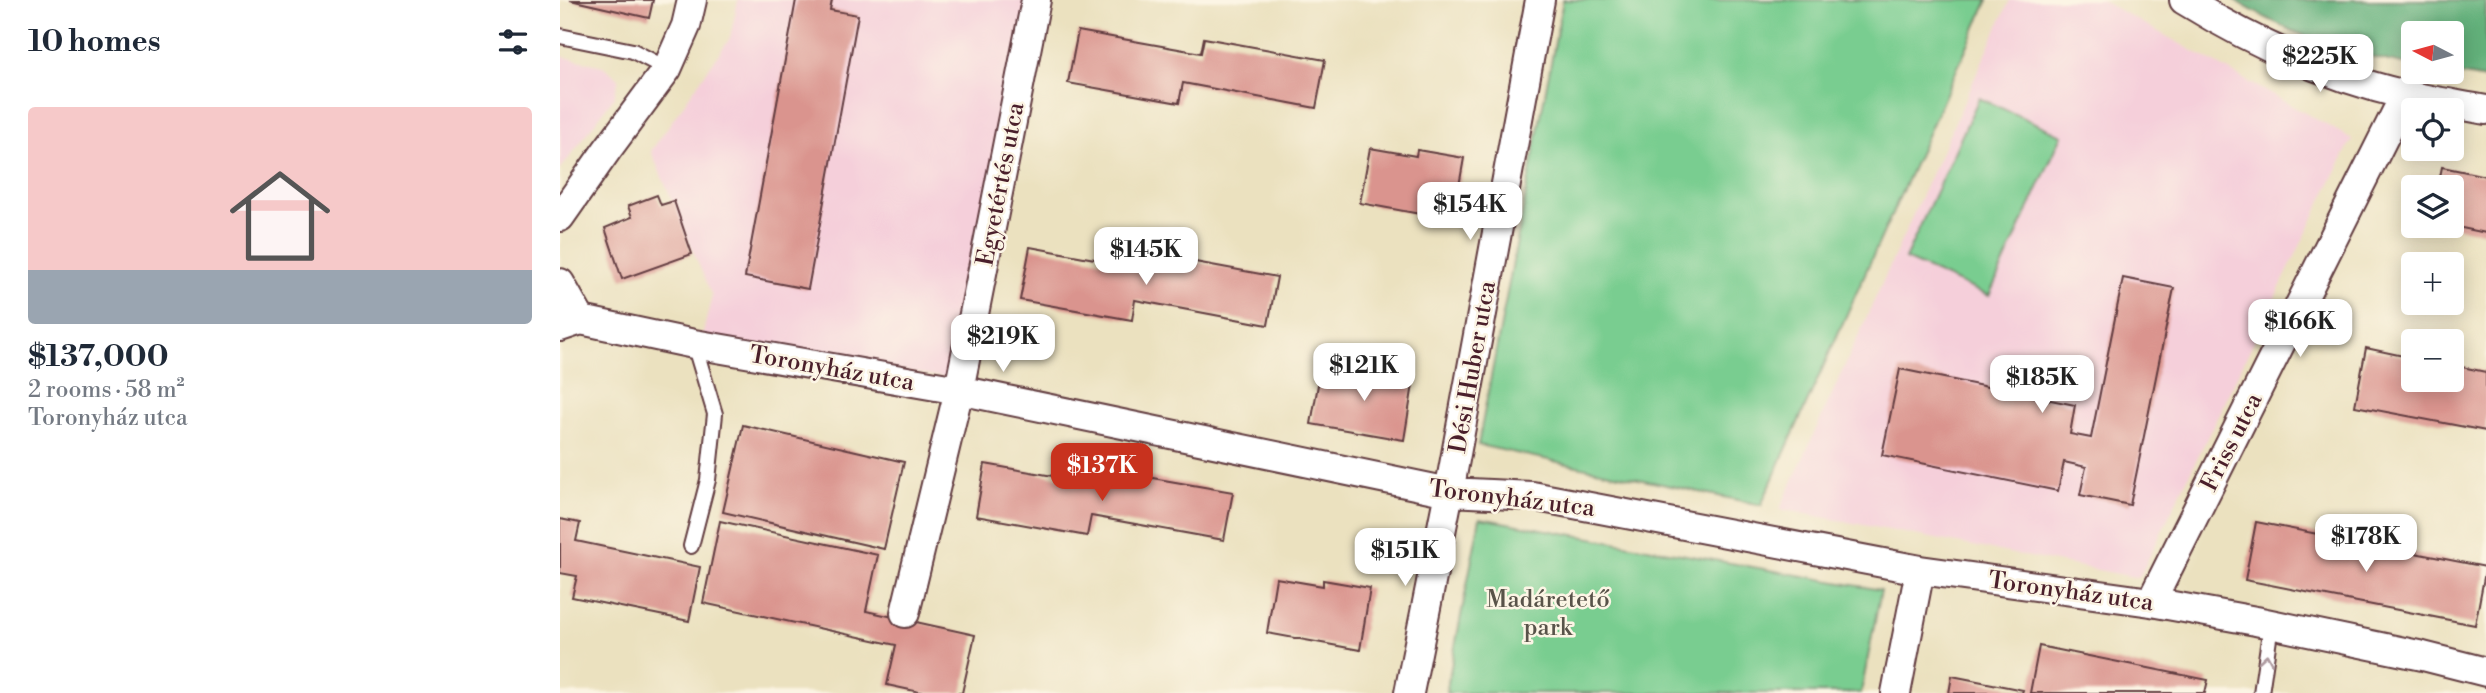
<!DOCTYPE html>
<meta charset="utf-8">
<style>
body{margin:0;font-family:"Libre Bodoni",serif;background:#f2f2f3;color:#1f2937;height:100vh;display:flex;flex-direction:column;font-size:26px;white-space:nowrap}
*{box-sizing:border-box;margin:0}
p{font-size:23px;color:#747a83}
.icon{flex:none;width:38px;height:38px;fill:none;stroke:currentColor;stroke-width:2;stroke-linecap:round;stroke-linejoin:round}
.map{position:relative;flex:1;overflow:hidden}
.panel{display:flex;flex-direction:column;background:#fff;width:560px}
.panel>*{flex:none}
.needle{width:46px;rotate:276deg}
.buttons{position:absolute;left:1841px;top:21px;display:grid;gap:14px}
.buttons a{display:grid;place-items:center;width:63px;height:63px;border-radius:7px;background:#fff;box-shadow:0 4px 18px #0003;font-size:35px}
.price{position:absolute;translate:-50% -60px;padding:0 16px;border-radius:14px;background:#fff;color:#222;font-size:23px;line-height:46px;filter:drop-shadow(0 2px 4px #0008)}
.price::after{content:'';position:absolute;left:50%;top:42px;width:21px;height:16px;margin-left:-10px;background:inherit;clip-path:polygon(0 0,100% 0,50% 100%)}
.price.selected{background:#c8321e;color:#fff}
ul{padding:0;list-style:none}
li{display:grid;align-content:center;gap:14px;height:371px;padding:0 28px}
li+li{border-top:2px solid #e0e1e3}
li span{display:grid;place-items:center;height:217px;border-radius:7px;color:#555}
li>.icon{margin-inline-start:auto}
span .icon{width:126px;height:126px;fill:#fffc;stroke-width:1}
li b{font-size:30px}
h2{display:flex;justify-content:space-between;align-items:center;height:84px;padding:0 28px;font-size:30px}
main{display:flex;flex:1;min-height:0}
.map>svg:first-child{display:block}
.built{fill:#f5cfda}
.green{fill:#79cd90;stroke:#62765e;stroke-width:2}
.forest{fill:#62b07a;stroke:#566852;stroke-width:2}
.building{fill:#da948e}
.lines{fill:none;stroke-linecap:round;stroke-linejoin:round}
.lane-casing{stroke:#623c41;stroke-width:18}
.street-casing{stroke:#623c41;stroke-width:32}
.lane{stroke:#fff;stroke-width:14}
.street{stroke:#fff;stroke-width:28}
.oneway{stroke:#ae9aa0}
.labels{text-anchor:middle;stroke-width:5;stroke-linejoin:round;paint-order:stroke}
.street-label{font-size:24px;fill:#4a1f2b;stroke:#fcf5e5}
.park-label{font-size:24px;fill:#585349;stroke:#fcf5e5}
</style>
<main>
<section class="panel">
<h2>10 homes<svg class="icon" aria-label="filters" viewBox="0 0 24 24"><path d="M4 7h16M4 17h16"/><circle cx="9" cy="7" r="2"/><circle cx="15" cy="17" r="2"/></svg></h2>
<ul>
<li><span style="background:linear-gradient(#f6c9c9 75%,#9aa5b1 0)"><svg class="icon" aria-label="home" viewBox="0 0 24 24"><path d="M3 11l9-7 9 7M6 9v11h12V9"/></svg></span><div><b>$137,000</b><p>2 rooms · 58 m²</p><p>Toronyház utca</p></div></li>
</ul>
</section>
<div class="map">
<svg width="1926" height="693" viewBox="0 0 1926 693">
<rect width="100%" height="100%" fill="#fcf5e5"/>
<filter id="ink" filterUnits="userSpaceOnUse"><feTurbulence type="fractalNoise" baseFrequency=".0143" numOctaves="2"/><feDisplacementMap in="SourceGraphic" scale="14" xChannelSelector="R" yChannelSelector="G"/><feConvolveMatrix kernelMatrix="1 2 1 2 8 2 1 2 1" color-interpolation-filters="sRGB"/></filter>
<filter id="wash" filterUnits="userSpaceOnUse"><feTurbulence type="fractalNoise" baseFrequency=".00686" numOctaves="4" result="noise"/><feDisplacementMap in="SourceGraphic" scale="28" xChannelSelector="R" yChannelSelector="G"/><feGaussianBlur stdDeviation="1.57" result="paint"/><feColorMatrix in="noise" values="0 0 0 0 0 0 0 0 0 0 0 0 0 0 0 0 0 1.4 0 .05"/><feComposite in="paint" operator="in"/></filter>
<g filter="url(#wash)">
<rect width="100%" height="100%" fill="#ebe1bf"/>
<path class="built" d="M178 0H469L393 379 142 337 152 296 91 151 170 38Z
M1450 0H1541L1792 139 1579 578 1220 509Z
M0 56 43 66 59 79 54 97 0 170Z"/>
<path class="green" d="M1003 0H1428L1201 505 918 445Z
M1419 98 1502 135 1429 296 1345 259Z
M920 518 1321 590 1301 693H886Z"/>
<path class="forest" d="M1674 0H1926V79L1887 72H1892V33H1853V66C1785 53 1733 36 1674 0Z"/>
<g id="blocks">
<path class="building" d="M10 0H93L89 18Z
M236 0H272L270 10 298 15 248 289 185 277Z
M518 31 641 53 644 38 765 60 756 108 623 83 619 103 508 83Z
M810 148 856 156 857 150 904 158 893 220 800 203Z
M1882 167 1926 176V233L1892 226V187H1878Z
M97 195 101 205 114 201 132 254 62 279 45 228 72 217 68 206Z
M470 247 594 270 597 255 717 277 708 325 575 300 572 320 460 300Z
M1563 278 1614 288 1570 505 1520 495 1526 467 1504 462 1498 491 1322 455 1340 369 1515 405 1510 434 1531 438Z
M1806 348 1853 358V380H1892V365L1926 372V431L1795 406Z
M761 368 807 376 808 370 854 378 844 440 751 424Z
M183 425 344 462 324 549 163 512Z
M425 464 549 486 552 471 673 492 664 540 531 516 527 536 416 516Z
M0 519 20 523 16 541 140 567 129 621 12 597 17 576 0 573Z
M160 521 318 555 306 611 415 635 402 693H364L327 685 336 645 143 603Z
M1696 522 1926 567 1915 625 1685 580Z
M716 578 763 586V580L810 588 800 650 707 633Z
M1479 646 1648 680 1645 693H1470Z
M1392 676 1463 690 1462 693H1389Z"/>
</g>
</g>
<g filter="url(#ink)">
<use href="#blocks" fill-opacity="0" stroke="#623c41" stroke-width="2"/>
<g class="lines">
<g class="lane-casing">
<path id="lane" d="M0 36 73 51 107 69
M131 546 148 480 155 414 134 344
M1701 693 1711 625"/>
</g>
<g class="street-casing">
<path id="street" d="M1624 0C1692 42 1768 77 1846 95 1873 101 1900 105 1926 110
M0 217 47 150 107 69 126 26 132 0
M0 283 21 320
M0 327 21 320 134 344 399 390 889 492 972 496 1360 570 1591 602 1696 621 1863 656 1926 672
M1591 602 1845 95
M345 613 399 390 476 0
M849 693 889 492 980 0
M1336 693 1360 570"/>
</g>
<use href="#lane" class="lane"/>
<use href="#street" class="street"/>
</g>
<defs><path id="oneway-chevron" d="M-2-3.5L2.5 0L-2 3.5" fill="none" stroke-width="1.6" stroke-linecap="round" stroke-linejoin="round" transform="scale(1.75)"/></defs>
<use class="oneway" href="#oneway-chevron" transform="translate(1706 659) rotate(-81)"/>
</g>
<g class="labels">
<g class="street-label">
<text transform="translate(440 184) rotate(-79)" y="8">Egyetértés utca</text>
<text transform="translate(912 367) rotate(-80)" y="8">Dési Huber utca</text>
<text transform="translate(272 368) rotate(10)" y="8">Toronyház utca</text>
<text transform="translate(1671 442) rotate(-63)" y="8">Friss utca</text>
<text transform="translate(952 498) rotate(7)" y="8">Toronyház utca</text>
<text transform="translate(1511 591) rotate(8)" y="8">Toronyház utca</text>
</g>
<g class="park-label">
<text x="988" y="607">Madáretető<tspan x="988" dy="28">park</tspan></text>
</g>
</g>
</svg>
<div class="buttons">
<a><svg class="needle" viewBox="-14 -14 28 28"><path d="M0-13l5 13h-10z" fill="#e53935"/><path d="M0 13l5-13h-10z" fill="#747a83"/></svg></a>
<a><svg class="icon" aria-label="locate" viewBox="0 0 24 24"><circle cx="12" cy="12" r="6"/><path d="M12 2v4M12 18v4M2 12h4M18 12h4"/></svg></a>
<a><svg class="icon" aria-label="layers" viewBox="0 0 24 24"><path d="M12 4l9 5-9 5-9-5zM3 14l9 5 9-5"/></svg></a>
<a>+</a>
<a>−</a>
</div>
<b class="price" style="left:1760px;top:94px">$225K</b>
<b class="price" style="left:910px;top:242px">$154K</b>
<b class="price" style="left:586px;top:287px">$145K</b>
<b class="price" style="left:1740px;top:359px">$166K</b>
<b class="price" style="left:443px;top:374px">$219K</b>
<b class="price" style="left:804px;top:403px">$121K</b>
<b class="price" style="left:1482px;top:415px">$185K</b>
<b class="price selected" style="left:542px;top:503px">$137K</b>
<b class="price" style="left:1806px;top:574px">$178K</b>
<b class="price" style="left:845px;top:588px">$151K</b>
</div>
</main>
